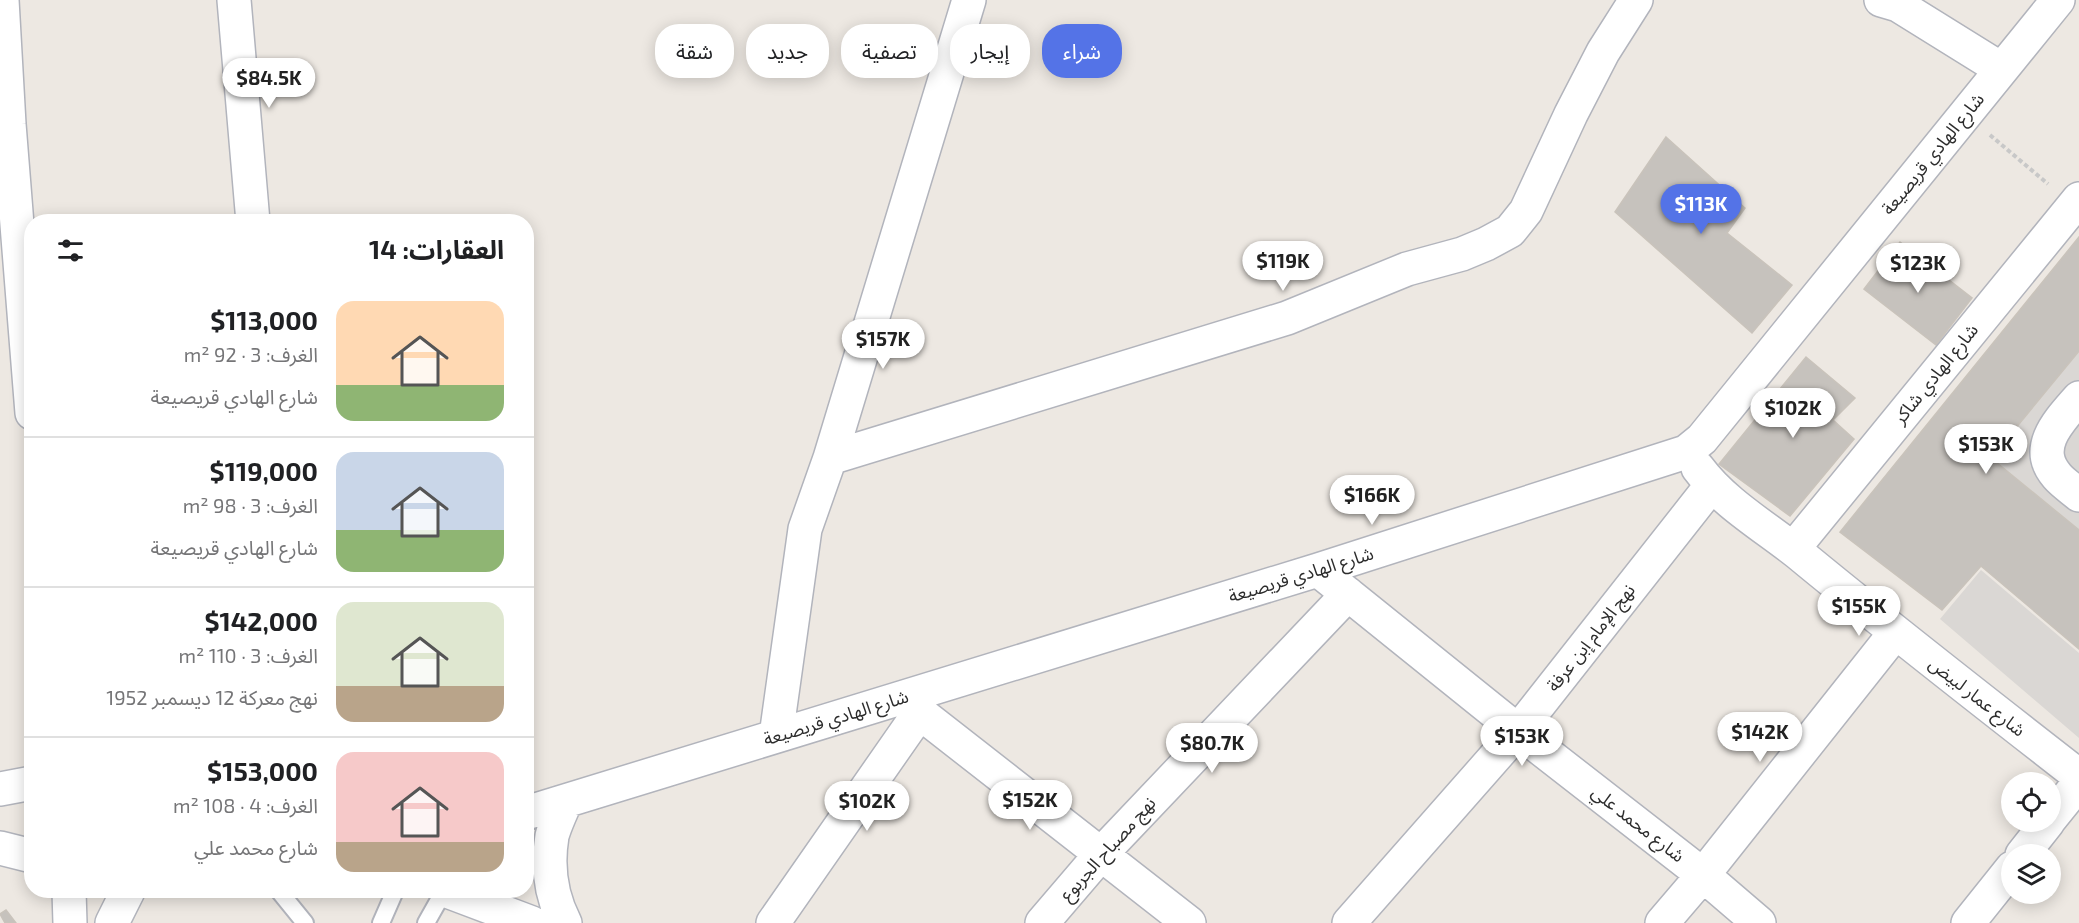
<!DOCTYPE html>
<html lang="ar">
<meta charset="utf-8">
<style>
body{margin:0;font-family:"Exo 2","Noto Sans Arabic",sans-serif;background:#f2f2f2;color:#202124;direction:rtl;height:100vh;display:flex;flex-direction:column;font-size:22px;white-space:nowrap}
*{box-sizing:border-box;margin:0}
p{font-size:20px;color:#757577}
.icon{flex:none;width:33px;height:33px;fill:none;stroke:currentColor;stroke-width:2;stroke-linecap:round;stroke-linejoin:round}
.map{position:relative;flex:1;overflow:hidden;direction:ltr}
.side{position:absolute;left:24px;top:214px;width:510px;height:684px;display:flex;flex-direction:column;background:#fff;border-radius:24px;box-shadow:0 3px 15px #0003;direction:rtl}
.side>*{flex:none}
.guide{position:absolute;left:552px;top:24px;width:570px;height:54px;direction:rtl;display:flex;gap:12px}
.controls{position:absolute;left:2001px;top:772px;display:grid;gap:12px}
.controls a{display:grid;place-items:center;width:60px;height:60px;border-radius:50%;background:#fff;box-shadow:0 3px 15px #0003;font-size:30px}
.price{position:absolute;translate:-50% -51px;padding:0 14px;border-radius:21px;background:#fff;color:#222;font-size:20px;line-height:39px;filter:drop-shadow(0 2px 3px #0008)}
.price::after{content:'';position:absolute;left:50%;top:36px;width:18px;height:14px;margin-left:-9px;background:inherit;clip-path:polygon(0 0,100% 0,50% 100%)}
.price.active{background:#5473e7;color:#fff}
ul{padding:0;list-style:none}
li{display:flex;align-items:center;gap:18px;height:150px;padding:0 30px}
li+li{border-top:2px solid #e0e0e0}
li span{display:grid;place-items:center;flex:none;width:168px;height:120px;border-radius:18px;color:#555}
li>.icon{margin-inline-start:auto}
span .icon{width:72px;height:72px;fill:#fffc;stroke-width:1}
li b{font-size:26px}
h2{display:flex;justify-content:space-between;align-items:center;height:72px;padding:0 30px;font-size:26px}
.pill{padding:0 21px;border-radius:24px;background:#fff;box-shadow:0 3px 15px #0003;font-size:21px;line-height:54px}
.pill.active{background:#5473e7;color:#fff}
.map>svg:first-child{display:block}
.plaza{fill:#dad7d4}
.building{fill:#c6c2bd;stroke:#c9c3bb;stroke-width:1.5}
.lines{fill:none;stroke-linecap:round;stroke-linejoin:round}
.service-casing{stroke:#b2b4bc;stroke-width:20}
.minor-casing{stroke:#b2b4bc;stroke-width:36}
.tertiary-casing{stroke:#b2b4bc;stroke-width:36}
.path{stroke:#c8c8c8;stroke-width:4;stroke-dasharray:4.5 3;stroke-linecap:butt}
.service{stroke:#fff;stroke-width:16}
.minor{stroke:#fff;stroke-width:33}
.tertiary{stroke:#fff;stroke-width:33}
.labels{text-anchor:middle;stroke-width:5;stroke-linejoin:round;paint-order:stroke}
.street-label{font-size:18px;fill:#2d2d2d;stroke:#fff}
</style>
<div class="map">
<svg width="2079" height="923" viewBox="0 0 2079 923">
<rect width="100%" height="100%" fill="#ede8e2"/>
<path class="plaza" d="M2079 351V530L1991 458Z
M1981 570 2079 653V738L1940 619Z"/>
<path class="building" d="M1666 137 1745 208 1727 233 1792 285 1752 333 1615 212Z
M2079 237V351L1991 458 2079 530V649L1981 566 1942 610 1840 532Z
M1900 242 1972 298 1936 345 1864 289Z
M1806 357 1855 398 1833 420 1854 439 1790 516 1719 464Z
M6 910 16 923H5L0 914Z"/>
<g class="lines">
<g class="service-casing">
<path id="service" d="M279 891 305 923
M381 923 395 891
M426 923 444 891"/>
</g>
<g class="minor-casing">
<path id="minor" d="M234 0 253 222
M1881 0 1898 5 2001 69
M2079 398C2060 420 2032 447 2057 476 2063 483 2072 489 2079 495
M830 458 1287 318 1407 269 1462 254 1486 244 1510 231 1526 211 1571 114 1603 52 1636 0
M1698 468C1724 503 1764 526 1798 553 1890 629 1984 702 2079 776
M1793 549 2079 199
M1318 570 1518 731 1703 875 1759 923
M901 698 1189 923
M776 736 805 529 830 458 969 0
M526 813 1318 570 1686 452 1702 439 2058 0
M2050 819 2079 783
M2022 855 2048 822
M69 891 70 923
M447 891 532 923
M112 923 128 891
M565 923C551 896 547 866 552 836 555 825 561 812 566 801
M773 923 920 712
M1042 923 1101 854 1348 594
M1349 923 1518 731 1711 486
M1662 923 1703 875 1895 633
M1968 923 2012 868"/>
</g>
<g class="tertiary-casing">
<path id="tertiary" d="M2 0 9 124 32 413
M0 789 32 783
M0 848 32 856"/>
</g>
<path class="path" d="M1990 135 2048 184"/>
<use href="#service" class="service"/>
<use href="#minor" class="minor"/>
<use href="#tertiary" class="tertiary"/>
</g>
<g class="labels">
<g class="street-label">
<text transform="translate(1933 154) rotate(-51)" y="6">شارع الهادي قريصيعة</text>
<text transform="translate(1936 374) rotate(-51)" y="6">شارع الهادي شاكر</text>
<text transform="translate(1301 575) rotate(-17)" y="6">شارع الهادي قريصيعة</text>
<text transform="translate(1591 638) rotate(-52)" y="6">نهج الإمام إبن عرفة</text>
<text transform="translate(1977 697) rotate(38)" y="6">شارع عمار لبيض</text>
<text transform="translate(836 718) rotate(-17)" y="6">شارع الهادي قريصيعة</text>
<text transform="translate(1638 824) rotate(38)" y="6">شارع محمد علي</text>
<text transform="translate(1108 849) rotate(-48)" y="6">نهج مصباح الجربوع</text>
</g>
</g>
</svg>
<div class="controls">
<a><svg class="icon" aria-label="locate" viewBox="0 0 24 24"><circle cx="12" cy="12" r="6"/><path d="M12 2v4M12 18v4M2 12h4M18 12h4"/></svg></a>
<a><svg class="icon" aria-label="layers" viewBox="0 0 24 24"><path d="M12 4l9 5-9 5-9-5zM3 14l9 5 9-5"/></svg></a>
</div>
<b class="price" style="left:269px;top:109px">$84.5K</b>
<b class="price active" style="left:1701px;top:235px">$113K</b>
<b class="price" style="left:1283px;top:292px">$119K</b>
<b class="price" style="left:1918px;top:294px">$123K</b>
<b class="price" style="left:883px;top:370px">$157K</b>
<b class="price" style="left:1793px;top:439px">$102K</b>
<b class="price" style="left:1986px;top:475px">$153K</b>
<b class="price" style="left:1372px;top:526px">$166K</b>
<b class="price" style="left:1859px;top:637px">$155K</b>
<b class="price" style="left:1760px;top:763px">$142K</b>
<b class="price" style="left:1522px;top:767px">$153K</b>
<b class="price" style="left:1212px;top:774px">$80.7K</b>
<b class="price" style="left:1030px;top:831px">$152K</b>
<b class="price" style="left:867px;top:832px">$102K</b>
<div class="guide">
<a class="pill active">شراء</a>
<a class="pill">إيجار</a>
<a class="pill">تصفية</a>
<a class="pill">جديد</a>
<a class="pill">شقة</a>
</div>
<section class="side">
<h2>العقارات: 14<svg class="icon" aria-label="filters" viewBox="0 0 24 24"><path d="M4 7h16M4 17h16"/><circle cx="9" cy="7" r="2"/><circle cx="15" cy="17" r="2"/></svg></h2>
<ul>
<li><span style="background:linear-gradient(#ffd9b3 70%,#8fb573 0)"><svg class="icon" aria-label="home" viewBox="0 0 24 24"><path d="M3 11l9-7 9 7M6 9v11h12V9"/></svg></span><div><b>$113,000</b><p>الغرف: 3 · 92 m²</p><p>شارع الهادي قريصيعة</p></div></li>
<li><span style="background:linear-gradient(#c9d6e8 65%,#8fb573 0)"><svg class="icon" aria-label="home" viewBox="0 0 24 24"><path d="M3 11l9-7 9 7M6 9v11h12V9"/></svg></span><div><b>$119,000</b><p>الغرف: 3 · 98 m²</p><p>شارع الهادي قريصيعة</p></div></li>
<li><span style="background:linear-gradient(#dfe7d0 70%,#b9a48a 0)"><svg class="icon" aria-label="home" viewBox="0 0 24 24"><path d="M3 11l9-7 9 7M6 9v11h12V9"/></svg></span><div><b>$142,000</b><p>الغرف: 3 · 110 m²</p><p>نهج معركة 12 ديسمبر 1952</p></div></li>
<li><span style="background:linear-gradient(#f6c9c9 75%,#b9a48a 0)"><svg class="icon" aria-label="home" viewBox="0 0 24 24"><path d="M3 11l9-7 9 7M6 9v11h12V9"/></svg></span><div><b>$153,000</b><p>الغرف: 4 · 108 m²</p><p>شارع محمد علي</p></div></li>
</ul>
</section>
</div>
